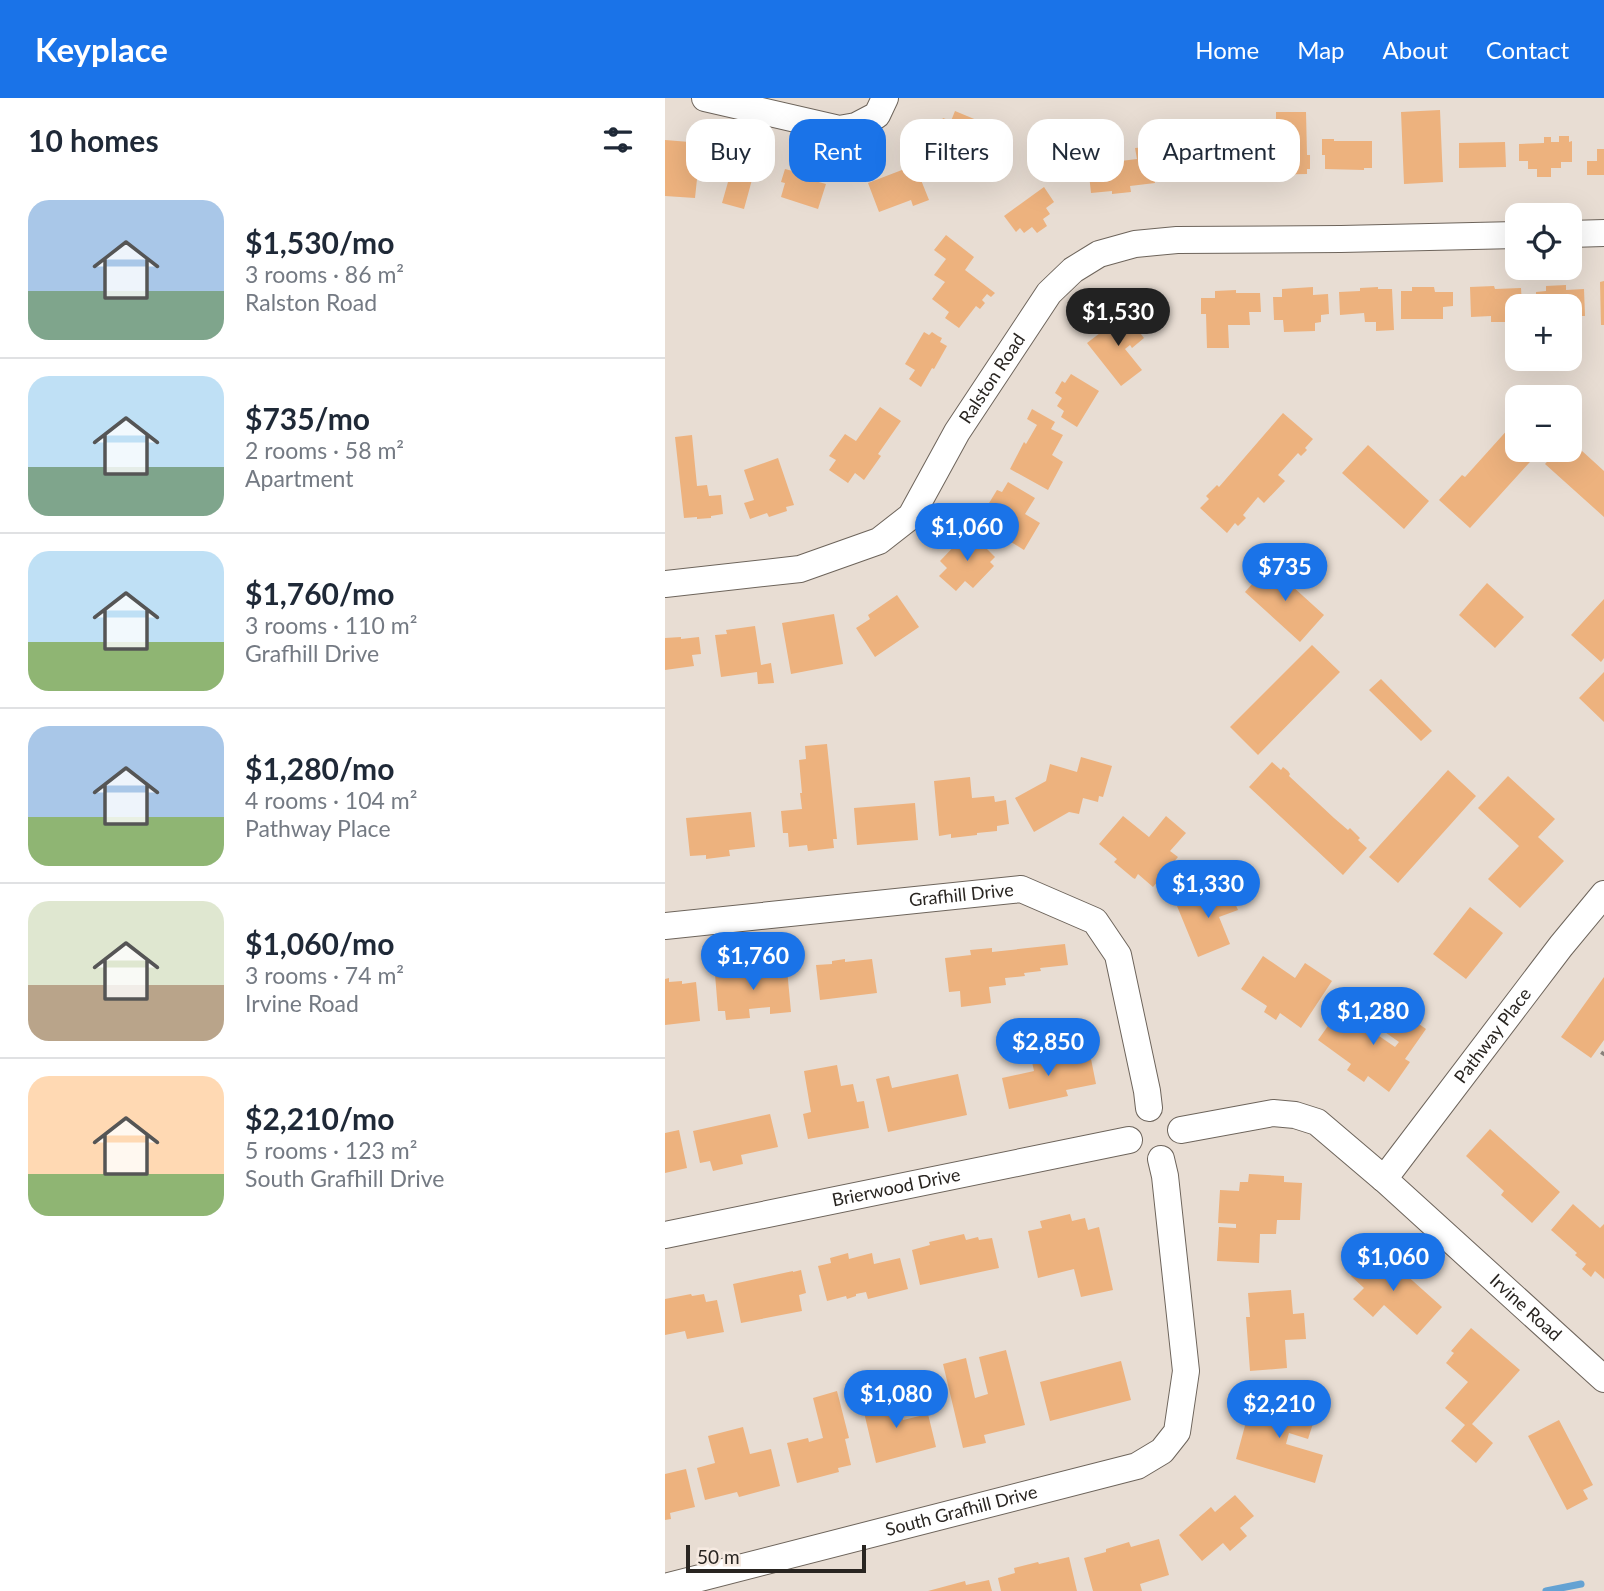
<!DOCTYPE html>
<meta charset="utf-8">
<style>
body{margin:0;font-family:Lato,sans-serif;background:#f6f6f7;color:#1f2937;height:100vh;display:flex;flex-direction:column;font-size:26px;white-space:nowrap}
*{box-sizing:border-box;margin:0}
p{font-size:23px;color:#747a83}
.icon{flex:none;width:38px;height:38px;fill:none;stroke:currentColor;stroke-width:2;stroke-linecap:round;stroke-linejoin:round}
.map{position:relative;flex:1;overflow:hidden}
.side{display:flex;flex-direction:column;background:#fff;width:665px}
.side>*{flex:none}
.banner{position:absolute;left:21px;top:21px;width:665px;height:63px;display:flex;gap:14px}
.fabs{position:absolute;left:840px;top:105px;display:grid;gap:14px}
.fabs a{display:grid;place-items:center;width:77px;height:77px;border-radius:14px;background:#fff;box-shadow:0 7px 28px #0002;font-size:35px}
.scale{position:absolute;left:21px;bottom:18px;width:180px;box-sizing:border-box;padding-left:7px;border:4px solid #292521;border-top:0;font-size:19px;line-height:24px;white-space:nowrap;color:#292521;-webkit-text-stroke:5px #f6eae1;paint-order:stroke}
.price{position:absolute;translate:-50% -60px;padding:0 16px;border-radius:24px;background:#1a73e8;color:#fff;font-size:23px;line-height:46px;filter:drop-shadow(0 2px 4px #0008)}
.price::after{content:'';position:absolute;left:50%;top:42px;width:21px;height:16px;margin-left:-10px;background:inherit;clip-path:polygon(0 0,100% 0,50% 100%)}
.price.selected{background:#222;color:#fff}
ul{padding:0;list-style:none}
li{display:flex;align-items:center;gap:21px;height:175px;padding:0 28px}
li+li{border-top:2px solid #e0e1e3}
li span{display:grid;place-items:center;flex:none;width:196px;height:140px;border-radius:21px;color:#555}
li>.icon{margin-inline-start:auto}
span .icon{width:84px;height:84px;fill:#fffc;stroke-width:1}
li b{font-size:30px}
h2{display:flex;justify-content:space-between;align-items:center;height:84px;padding:0 28px;font-size:30px}
.tag{padding:0 24px;border-radius:21px;background:#fff;box-shadow:0 7px 28px #0002;font-size:24px;line-height:63px}
.tag.selected{background:#1a73e8;color:#fff}
header{display:flex;align-items:center;gap:42px;box-sizing:border-box;height:98px;padding:0 35px;background:#1a73e8;color:#fff}
header strong{font-size:33px}
nav{display:flex;gap:38px;margin-inline-start:auto;font-size:24px}
main{display:flex;flex:1;min-height:0}
.map>svg:first-child{display:block}
.lines{fill:none;stroke-linecap:round;stroke-linejoin:round}
.stream{stroke:#64a2d3;stroke-width:7}
.building{fill:#edb27e}
.minor-casing{stroke:#6d645b;stroke-width:28}
.path{stroke:#88817a;stroke-width:4.5;stroke-dasharray:7 3.5;stroke-linecap:butt}
.minor{stroke:#fff;stroke-width:26}
.labels{text-anchor:middle;stroke-width:6;stroke-linejoin:round;paint-order:stroke}
.street-label{font-size:18px;fill:#292521;stroke:#f6eae1}
</style>
<header>
<strong>Keyplace</strong>
<nav><a>Home</a><a>Map</a><a>About</a><a>Contact</a></nav>
</header>
<main>
<section class="side">
<h2>10 homes<svg class="icon" aria-label="filters" viewBox="0 0 24 24"><path d="M4 7h16M4 17h16"/><circle cx="9" cy="7" r="2"/><circle cx="15" cy="17" r="2"/></svg></h2>
<ul>
<li><span style="background:linear-gradient(#a9c7e8 65%,#7fa58c 0)"><svg class="icon" aria-label="home" viewBox="0 0 24 24"><path d="M3 11l9-7 9 7M6 9v11h12V9"/></svg></span><div><b>$1,530/mo</b><p>3 rooms · 86 m²</p><p>Ralston Road</p></div></li>
<li><span style="background:linear-gradient(#bfe0f5 65%,#7fa58c 0)"><svg class="icon" aria-label="home" viewBox="0 0 24 24"><path d="M3 11l9-7 9 7M6 9v11h12V9"/></svg></span><div><b>$735/mo</b><p>2 rooms · 58 m²</p><p>Apartment</p></div></li>
<li><span style="background:linear-gradient(#bfe0f5 65%,#8fb573 0)"><svg class="icon" aria-label="home" viewBox="0 0 24 24"><path d="M3 11l9-7 9 7M6 9v11h12V9"/></svg></span><div><b>$1,760/mo</b><p>3 rooms · 110 m²</p><p>Grafhill Drive</p></div></li>
<li><span style="background:linear-gradient(#a9c7e8 65%,#8fb573 0)"><svg class="icon" aria-label="home" viewBox="0 0 24 24"><path d="M3 11l9-7 9 7M6 9v11h12V9"/></svg></span><div><b>$1,280/mo</b><p>4 rooms · 104 m²</p><p>Pathway Place</p></div></li>
<li><span style="background:linear-gradient(#dfe7d0 60%,#b9a48a 0)"><svg class="icon" aria-label="home" viewBox="0 0 24 24"><path d="M3 11l9-7 9 7M6 9v11h12V9"/></svg></span><div><b>$1,060/mo</b><p>3 rooms · 74 m²</p><p>Irvine Road</p></div></li>
<li><span style="background:linear-gradient(#ffd9b3 70%,#8fb573 0)"><svg class="icon" aria-label="home" viewBox="0 0 24 24"><path d="M3 11l9-7 9 7M6 9v11h12V9"/></svg></span><div><b>$2,210/mo</b><p>5 rooms · 123 m²</p><p>South Grafhill Drive</p></div></li>
</ul>
</section>
<div class="map">
<svg width="939" height="1493" viewBox="0 0 939 1493">
<rect width="100%" height="100%" fill="#e8ddd3"/>
<g class="lines">
<path class="stream" d="M881 1493 916 1486"/>
</g>
<path class="building" d="M775 12 778 84 739 86 736 14Z
M290 13 314 23 302 51 314 56 307 71 276 58 280 49 277 48 281 36 272 32 278 20 286 23Z
M611 14H641L642 57H645V71H642V76L592 77V47L593 46V37H606V46H611Z
M538 35H579V75H539V58H526L527 36Z
M894 38H904V44L907 43V64H896V70H886V79H872V71H863V63H854V46L879 45V39H886V44H894Z
M657 41H669V43H707V70H699V72L660 71V57H657Z
M0 42 37 45 34 81H32L30 100 0 98Z
M840 44 841 69 794 70V45Z
M482 49 484 60H487L490 85 465 88 466 94 447 96V93L426 95 423 67 472 61 470 50Z
M51 51 63 54 64 51 82 56 81 60 102 65 98 81 88 78 79 111 57 105 63 84 43 78Z
M932 51H939V77H922V63H932Z
M250 67 264 102 248 108 246 102 214 114 203 85Z
M120 71 151 79 150 83 161 86 153 111 116 99 120 85 116 84Z
M379 89 389 104 381 110 385 116 378 121 382 128 372 135 367 129 359 135 355 130 351 134 339 118Z
M281 137 309 159 300 172 330 195 326 199 322 196 317 202 320 205 315 211 311 208 294 230 280 220 284 214 267 201 280 184 269 177 281 161 269 152Z
M939 183V227H936L935 184Z
M901 187V192L919 191 920 218H905V208H871V194L881 193V188Z
M829 188 830 191 856 190 857 208H852V217H840V224H826V218L806 219 805 189Z
M648 189V197L663 196 664 216 656 217V224L650 225V233L619 234 618 222H609L608 199H617V191Z
M713 189V191H727L729 232 711 233V224H700L699 215 675 217 674 194 695 193V190Z
M747 189H769L770 194H788V208L778 209V221H736V193H747Z
M571 192V195H595L596 214H584L585 227H563L564 250H542L541 216H536V200H550V193Z
M456 215 463 223 465 222 479 240 467 250 465 247 460 251 477 272 456 288 422 245 439 232 437 229Z
M259 234 264 237 267 234 273 238 277 240 275 244 282 248 269 271 267 270 256 289 244 281 250 272 240 266Z
M406 276 434 293 412 329 396 319 399 313 392 308 397 300 390 295 397 283 400 285Z
M215 309 236 323 213 356 216 358 199 382 190 375 183 385 164 372 171 362 164 358 180 336 191 343Z
M367 311 390 324 386 331 398 337 387 357 398 364 383 392 345 371 359 344 361 346 372 327 362 321Z
M618 315 648 341 640 350 642 352 636 358 633 355 613 377 620 383 599 405 593 399 578 417 581 420 573 428 570 425 562 435 535 410 544 401 541 398 552 387 554 389Z
M845 329 852 335V352H871L874 354 805 430 774 402 797 377 800 379Z
M27 337 32 388 42 387 44 398 56 397 58 416 46 418V420L32 421V419L19 420 10 339Z
M905 342 939 373V419L880 366 893 352H905Z
M703 347 764 403 739 431 677 375Z
M113 360 129 407 121 409 122 413 104 419 102 415 85 421 79 405 89 402 79 372Z
M343 384 370 400 360 416 375 425 359 452 318 427 327 413 321 410 332 392 337 394Z
M312 437 325 448 322 451 330 459 325 464 329 468 308 490 300 483 291 493 274 478 282 470 275 463 296 441 302 447Z
M604 467 659 517 635 544 580 494Z
M822 485 859 519 830 550 794 517Z
M232 497 254 529 210 559 191 530 205 521 203 517Z
M939 501V560L936 564 906 537Z
M169 516 178 566 126 576 117 525Z
M90 528 96 567 106 565 109 585 93 586 92 574 56 579 50 537 62 536 61 532Z
M16 539V541L34 539 36 556 27 557 29 568 0 572V540Z
M647 547 675 574 593 657 565 629Z
M939 574V624L914 600Z
M716 581 767 633 756 643 704 592Z
M162 646 172 741H168L169 750 143 753 142 747 124 749 123 735H118L116 713 137 711 135 695H137L134 662 141 661 140 648Z
M416 659 447 668 438 699 434 698 433 704 418 700 414 716 404 714 369 734 350 700 381 683 385 666 412 674Z
M607 664 616 672 618 669 623 673 625 676 624 678 669 720 683 732 685 730 695 740 693 742 702 750 678 777 584 689Z
M783 672 811 698 733 785 704 759Z
M843 678 890 721 873 739 899 763 855 810 823 781 854 748 813 710Z
M305 679 307 700 329 698 330 704 341 702 344 726 332 728V733L312 735V737L286 740V736L274 738 269 683Z
M250 705 253 742 192 747 189 710Z
M86 714 90 749 64 752 65 758 41 761V757L25 758 21 720Z
M458 718 484 739 501 718 521 735 505 753 513 759 488 789 473 776 470 781 468 780 449 764 452 761 434 746Z
M562 787 573 812 554 819 565 846 533 859 512 808Z
M805 809 838 835 801 881 768 856Z
M400 846 403 867 375 870 376 873 359 875 360 878 340 880 341 887 324 889 326 905 296 909 295 893 284 894 280 860 306 857 305 852 327 850V854Z
M598 858 630 880 640 865 667 883 636 930 615 915 611 922 599 914 602 908 576 891Z
M180 861V864L207 861 212 895 155 902 151 867 167 866V863Z
M96 868 97 873 122 871 126 914 105 916V909L84 911 85 920 61 922 60 913H53L50 876 85 873V869Z
M939 879V942L926 960 896 939Z
M4 880V884L17 883V886L31 884 35 923 0 927V881Z
M675 911 730 949 734 944 717 932 733 911 761 931 740 961 745 964 724 994 703 978 699 984 682 972 686 966 653 942Z
M401 947 405 965 426 961 431 986 401 992 403 998 344 1011 337 980 369 973 365 955Z
M172 967 176 988 188 986 192 1004 199 1003 204 1030 143 1041 138 1016 146 1014 139 973Z
M293 976 302 1017 223 1034 211 981 224 978 227 990Z
M105 1016 113 1049 76 1057 78 1066 48 1073 45 1063 35 1065 28 1033Z
M825 1031 895 1094 867 1125 836 1097 839 1093 801 1058Z
M14 1032 22 1070 0 1075V1035Z
M584 1076 619 1078V1084L637 1085 635 1122H612L611 1136H595L594 1165 552 1163 554 1129 571 1130V1126L553 1125 555 1092 574 1093 575 1084H583Z
M908 1106 935 1130 939 1126V1181L930 1173 926 1179 917 1171 921 1166 910 1157 912 1155 886 1132Z
M405 1116 407 1123 420 1120 423 1132 434 1129 448 1192 416 1199 409 1171 373 1180 363 1133 377 1130 375 1123Z
M299 1136 301 1142 313 1139 314 1142 327 1140 334 1170 255 1187 247 1152 265 1147 264 1144Z
M711 1150 777 1209 752 1237 719 1207 708 1219 688 1201 699 1190 686 1178Z
M183 1155 184 1161 207 1155 209 1166 235 1160 243 1191 203 1201 201 1194 191 1196V1198L182 1201 181 1198 162 1203 153 1168 166 1165 165 1160Z
M136 1172 141 1195 134 1197 137 1213 76 1225 68 1186 128 1173V1174Z
M626 1192 628 1216 639 1215 641 1241 620 1242 622 1270 585 1273 581 1219H585L583 1195Z
M26 1196 27 1198 39 1196 41 1204 52 1202 59 1234 22 1241 20 1233 0 1237V1201Z
M806 1230 855 1272 807 1326 828 1345 811 1365 786 1343 800 1327 780 1310 803 1284 781 1265 789 1255 786 1253Z
M341 1252 360 1327 319 1337 321 1345 298 1350 278 1266 301 1260 310 1300 323 1296 314 1259Z
M456 1263 466 1302 385 1323 375 1284Z
M172 1293 184 1340 180 1341 186 1367 173 1370 174 1374 132 1385 122 1345 143 1340 144 1344 158 1340 148 1300Z
M232 1297 238 1322 263 1316 271 1349 211 1365 197 1306Z
M588 1298 651 1316 643 1341 624 1335 621 1346 658 1357 650 1385 571 1361Z
M894 1322 928 1387 918 1392 923 1401 902 1412 863 1338Z
M78 1329 85 1356 106 1351 115 1388 74 1399 72 1394 40 1402 32 1370 50 1365 43 1338Z
M21 1371 30 1409 5 1415 6 1421 0 1422V1376Z
M570 1397 589 1418 575 1430 582 1438 565 1453 558 1445 537 1463 514 1437 546 1409 550 1414Z
M494 1441 504 1477 475 1486 477 1493H428L419 1460 441 1454V1451L464 1444 466 1449Z
M404 1459 412 1493H336L333 1480 350 1475 349 1470 373 1464 374 1466Z
M324 1482 327 1493H263L300 1483 301 1487Z"/>
<g class="lines">
<g class="minor-casing">
<g id="minor">
<path d="M40 0 174 31 191 28 212 17 220 0"/>
<path d="M905 136 939 135"/>
<path id="s1" d="M0 486 135 471 214 443 246 418 292 334 384 195 408 172 434 156 470 146 512 142 676 141 852 137"/>
<path id="s2" d="M0 828 356 791 430 823 453 857 482 993 484 1010"/>
<path id="s3" d="M516 1032 608 1015 630 1017 652 1024 719 1081 939 1281"/>
<path id="s4" d="M719 1081 896 848 939 796"/>
<path id="s5" d="M0 1137 464 1042"/>
<path id="s6" d="M0 1489 472 1368 497 1353 512 1334 521 1273 500 1078 496 1061"/>
</g>
</g>
<path class="path" d="M937 957 939 954"/>
<use href="#minor" class="minor"/>
</g>
<g class="labels">
<g class="street-label">
<text dy="6" stroke="none"><textPath href="#s1" startOffset="420">Ralston Road</textPath></text>
<text dy="6" stroke="none"><textPath href="#s2" startOffset="298">Grafhill Drive</textPath></text>
<text dy="6" stroke="none"><textPath href="#s4" startOffset="180">Pathway Place</textPath></text>
<text dy="6" stroke="none"><textPath href="#s5" startOffset="236">Brierwood Drive</textPath></text>
<text dy="6" stroke="none"><textPath href="#s3" startOffset="418">Irvine Road</textPath></text>
<text dy="6" stroke="none"><textPath href="#s6" startOffset="306">South Grafhill Drive</textPath></text>
</g>
</g>
</svg>
<div class="fabs">
<a><svg class="icon" aria-label="locate" viewBox="0 0 24 24"><circle cx="12" cy="12" r="6"/><path d="M12 2v4M12 18v4M2 12h4M18 12h4"/></svg></a>
<a>+</a>
<a>−</a>
</div>
<div class="scale">50 m</div>
<b class="price selected" style="left:453px;top:250px">$1,530</b>
<b class="price" style="left:302px;top:465px">$1,060</b>
<b class="price" style="left:620px;top:505px">$735</b>
<b class="price" style="left:543px;top:822px">$1,330</b>
<b class="price" style="left:88px;top:894px">$1,760</b>
<b class="price" style="left:708px;top:949px">$1,280</b>
<b class="price" style="left:383px;top:980px">$2,850</b>
<b class="price" style="left:728px;top:1195px">$1,060</b>
<b class="price" style="left:231px;top:1332px">$1,080</b>
<b class="price" style="left:614px;top:1342px">$2,210</b>
<div class="banner">
<a class="tag">Buy</a>
<a class="tag selected">Rent</a>
<a class="tag">Filters</a>
<a class="tag">New</a>
<a class="tag">Apartment</a>
</div>
</div>
</main>
